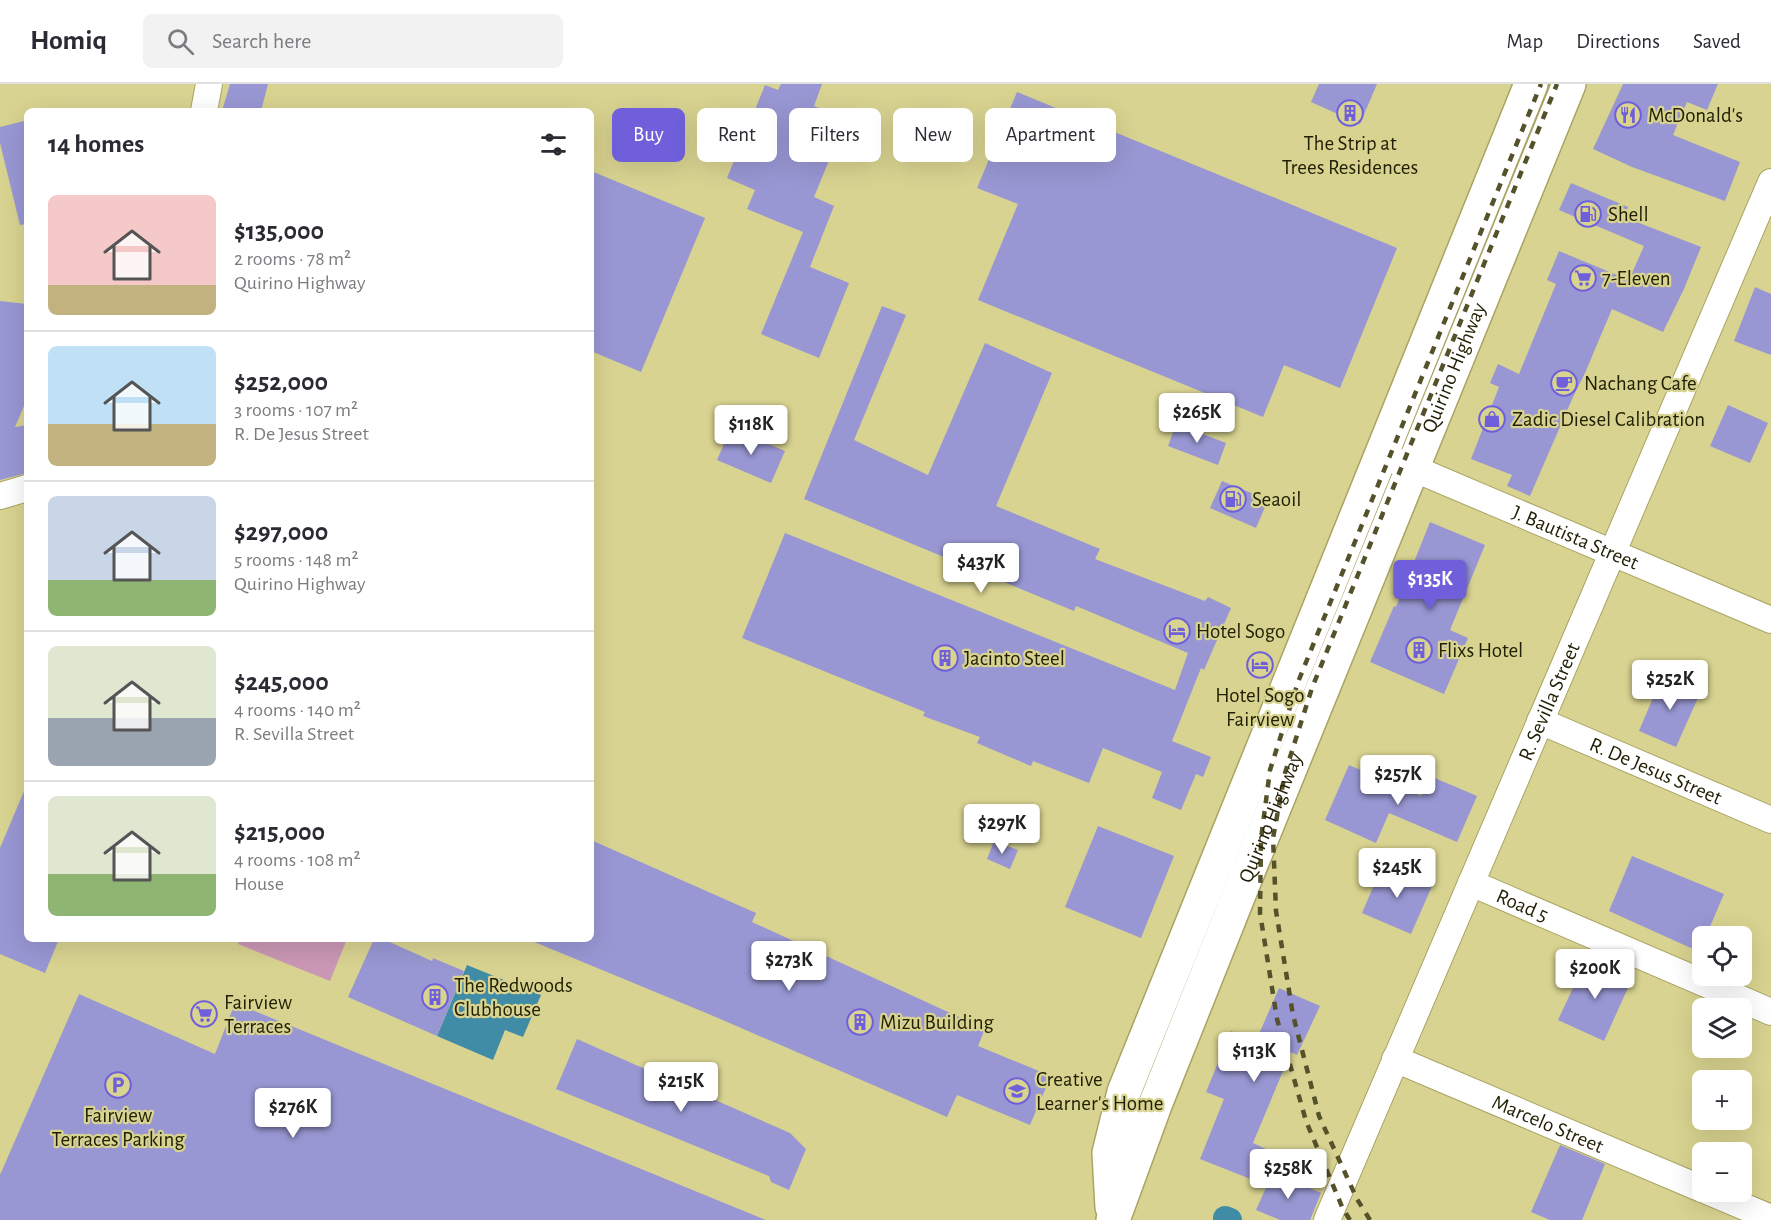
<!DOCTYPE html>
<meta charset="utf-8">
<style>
body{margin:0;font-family:"Alegreya Sans",sans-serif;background:#f2f2f3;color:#2b2b33;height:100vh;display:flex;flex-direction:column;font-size:22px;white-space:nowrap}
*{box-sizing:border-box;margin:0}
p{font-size:20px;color:#7c7c81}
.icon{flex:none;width:33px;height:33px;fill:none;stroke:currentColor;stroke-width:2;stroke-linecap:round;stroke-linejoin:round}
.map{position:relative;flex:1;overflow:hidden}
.panel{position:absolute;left:24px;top:24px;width:570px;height:834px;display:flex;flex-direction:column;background:#fff;border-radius:9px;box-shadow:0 6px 24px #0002}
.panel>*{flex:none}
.banner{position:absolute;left:612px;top:24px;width:570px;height:54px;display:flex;gap:12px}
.buttons{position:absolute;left:1692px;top:842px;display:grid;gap:12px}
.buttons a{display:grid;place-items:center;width:60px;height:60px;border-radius:9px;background:#fff;box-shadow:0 6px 24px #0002;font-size:30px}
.price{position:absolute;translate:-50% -51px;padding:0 14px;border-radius:6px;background:#fff;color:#222;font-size:20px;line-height:39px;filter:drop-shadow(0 2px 3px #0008)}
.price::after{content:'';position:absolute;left:50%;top:36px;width:18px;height:14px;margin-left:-9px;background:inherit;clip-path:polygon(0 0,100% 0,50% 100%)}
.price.active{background:#6f5fda;color:#fff}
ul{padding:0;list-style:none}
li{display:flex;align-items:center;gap:18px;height:150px;padding:0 24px}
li+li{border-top:2px solid #e1e1e2}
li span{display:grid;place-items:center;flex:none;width:168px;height:120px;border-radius:9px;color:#555}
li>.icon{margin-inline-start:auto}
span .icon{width:72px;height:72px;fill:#fffc;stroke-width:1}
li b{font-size:26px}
h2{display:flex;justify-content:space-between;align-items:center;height:72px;padding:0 24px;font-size:26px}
.pill{padding:0 21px;border-radius:9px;background:#fff;box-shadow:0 6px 24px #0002;font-size:21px;line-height:54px}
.pill.active{background:#6f5fda;color:#fff}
header{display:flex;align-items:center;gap:36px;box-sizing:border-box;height:84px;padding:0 30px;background:#fff;border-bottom:2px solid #e1e1e2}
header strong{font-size:28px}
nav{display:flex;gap:33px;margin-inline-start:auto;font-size:21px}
.search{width:420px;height:54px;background:#f2f2f3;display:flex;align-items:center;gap:15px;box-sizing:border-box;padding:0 21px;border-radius:9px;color:#7c7c81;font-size:22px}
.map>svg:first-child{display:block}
.green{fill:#ca97b4}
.water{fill:#408ba6}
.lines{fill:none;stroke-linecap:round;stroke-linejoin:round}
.canal{stroke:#408ba6;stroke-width:24}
.building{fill:#9897d3}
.street-casing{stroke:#a9a462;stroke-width:28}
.primary-casing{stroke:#a9a462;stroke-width:36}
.street{stroke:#fff;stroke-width:26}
.primary{stroke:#fff;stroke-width:33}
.rail{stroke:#54512b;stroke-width:4.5;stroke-dasharray:8 8;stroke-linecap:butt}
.labels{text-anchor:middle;stroke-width:4.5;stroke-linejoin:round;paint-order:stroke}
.poi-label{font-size:21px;fill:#211f04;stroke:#d8d390;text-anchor:start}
.street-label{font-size:21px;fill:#211f04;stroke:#d8d390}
</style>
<header>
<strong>Homiq</strong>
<div class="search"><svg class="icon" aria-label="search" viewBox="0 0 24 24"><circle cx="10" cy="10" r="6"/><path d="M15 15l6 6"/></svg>Search here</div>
<nav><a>Map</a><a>Directions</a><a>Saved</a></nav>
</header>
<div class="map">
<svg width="1771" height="1136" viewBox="0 0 1771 1136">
<rect width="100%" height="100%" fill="#d8d390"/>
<path class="green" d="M240 855H347L330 897 238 860Z"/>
<path class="water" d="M467 881 541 911 523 953 505 946 493 976 437 952Z"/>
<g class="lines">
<path class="canal" d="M1225 1134 1230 1136"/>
</g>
<path class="building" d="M230 0H268L261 27H222Z
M781 0H822L814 22 846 35 814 113 834 122 810 183 849 199 819 274 761 250 803 148 747 125 755 106 727 94 765 1 778 6Z
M1319 0H1377L1360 40 1311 18Z
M1623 0H1718L1707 26 1687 18 1673 51 1740 78 1725 117 1632 83 1593 65Z
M1017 8 1397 164 1340 304 1284 281 1263 333 978 216 1018 120 977 104Z
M24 37 27 47V140L20 141 0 59V43Z
M591 87 705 134 641 288 591 267Z
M1571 99 1628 123 1624 133 1701 163 1684 205 1663 248 1612 225 1585 289 1573 313 1530 412 1507 402 1512 391 1471 375 1499 303 1490 299 1498 280 1519 290 1556 200 1547 196 1559 167 1629 196 1644 162 1559 126Z
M1755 203 1771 210V271L1734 257Z
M0 217 27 220V315L15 343 27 341V389L0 396Z
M882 222 906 231 854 356 928 391 985 259 1052 289 996 422 1100 465 1095 475 1205 517 1208 513 1231 524 1204 586 1201 584 1172 657 1211 673 1203 693 1196 690 1181 726 1152 714 1162 688 1103 664 1089 699 1033 677 1031 682 977 659 980 653 923 632 925 628 742 554 785 449 1175 606 1188 569 1076 522 1074 527 804 415Z
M1728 321 1768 339 1750 379 1710 362Z
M1176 340 1226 359 1218 381 1168 362Z
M731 344 785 367 771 399 717 376Z
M1222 397 1268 416 1256 444 1210 424Z
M1430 438 1485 461 1450 546 1468 554 1444 610 1370 578 1394 522 1396 523Z
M1663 590 1701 607 1676 663 1639 647Z
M1349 681 1421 712 1430 692 1477 712 1457 758 1389 729 1376 759 1325 736Z
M27 700V855H59L45 889 0 870V764Z
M1098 742 1174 772 1141 854 1065 823Z
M591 756 756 829 752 838 985 945 978 962 1051 992 1030 1041 957 1011 947 1033 711 931 527 855H591Z
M994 757 1018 766 1010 785 987 775Z
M1632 772 1724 810 1706 852H1702L1701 865H1693L1609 827Z
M1383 780 1432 802 1411 850 1362 829Z
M374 855H383L432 877 433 874 464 887 437 952 348 913Z
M1587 874 1631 897 1604 957 1558 936Z
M1279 904 1320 922 1297 971 1291 968 1253 1059 1266 1065 1253 1096 1200 1075 1224 1015 1206 1008 1231 947 1256 957Z
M79 910 215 970 235 919 766 1136H0V1091Z
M577 955 790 1049 806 1065 789 1106 771 1098 769 1092 556 1005Z
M1560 1061 1605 1080 1582 1136H1550L1531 1128Z
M1273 1088 1321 1109 1310 1136H1280L1256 1126Z"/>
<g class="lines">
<g class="street-casing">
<g id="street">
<path d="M204 27 209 0"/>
<path id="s1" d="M1396 377 1771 536"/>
<path d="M0 412 27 404"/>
<path id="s2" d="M1540 637 1771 736"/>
<path id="s3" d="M1471 799 1771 928"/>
<path id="s4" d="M1395 975 1702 1105"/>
<path d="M1707 1107 1771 1134"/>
<path id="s5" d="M1327 1136 1771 98"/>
</g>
</g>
<g class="primary-casing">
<g id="primary">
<path d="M1112 1123 1109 1069 1124 1008 1531 0"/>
<path id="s6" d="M1113 1136 1155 1021 1250 783 1569 0"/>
</g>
</g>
<use href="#street" class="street"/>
<use href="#primary" class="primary"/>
<path class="rail" d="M1350 1136 1343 1125 1306 1037 1277 935 1260 829 1261 755 1270 686 1298 598 1541 0
M1370 1136 1357 1115 1319 1032 1293 931 1276 827 1273 754 1285 689 1312 604 1557 0"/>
</g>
<defs>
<g id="building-ring" transform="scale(1.35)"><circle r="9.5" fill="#d8d390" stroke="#6f5fda" stroke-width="1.5"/><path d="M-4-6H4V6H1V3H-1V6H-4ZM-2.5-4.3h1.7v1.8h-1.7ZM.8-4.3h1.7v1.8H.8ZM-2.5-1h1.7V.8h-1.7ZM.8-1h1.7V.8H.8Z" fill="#6f5fda"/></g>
<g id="restaurant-ring" transform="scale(1.35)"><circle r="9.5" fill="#d8d390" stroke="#6f5fda" stroke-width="1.5"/><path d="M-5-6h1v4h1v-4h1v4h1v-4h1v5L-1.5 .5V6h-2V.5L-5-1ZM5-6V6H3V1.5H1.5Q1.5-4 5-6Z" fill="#6f5fda"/></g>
<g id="fuel-ring" transform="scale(1.35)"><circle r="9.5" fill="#d8d390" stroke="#6f5fda" stroke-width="1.5"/><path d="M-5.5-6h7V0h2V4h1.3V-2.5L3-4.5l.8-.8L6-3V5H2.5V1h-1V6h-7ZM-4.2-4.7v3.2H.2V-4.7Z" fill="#6f5fda"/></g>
<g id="supermarket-ring" transform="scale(1.35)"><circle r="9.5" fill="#d8d390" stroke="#6f5fda" stroke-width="1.5"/><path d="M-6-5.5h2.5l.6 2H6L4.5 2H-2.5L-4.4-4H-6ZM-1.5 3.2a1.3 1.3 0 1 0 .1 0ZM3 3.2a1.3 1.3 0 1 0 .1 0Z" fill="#6f5fda"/></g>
<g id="cafe-ring" transform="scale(1.35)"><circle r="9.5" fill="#d8d390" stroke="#6f5fda" stroke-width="1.5"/><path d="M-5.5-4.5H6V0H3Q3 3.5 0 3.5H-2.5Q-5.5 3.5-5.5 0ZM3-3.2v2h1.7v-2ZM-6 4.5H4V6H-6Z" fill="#6f5fda"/></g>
<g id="shop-ring" transform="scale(1.35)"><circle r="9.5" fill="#d8d390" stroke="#6f5fda" stroke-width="1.5"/><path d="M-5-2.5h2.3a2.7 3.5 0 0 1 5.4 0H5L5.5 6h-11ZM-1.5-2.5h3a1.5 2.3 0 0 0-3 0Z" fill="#6f5fda"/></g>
<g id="hotel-ring" transform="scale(1.35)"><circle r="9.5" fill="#d8d390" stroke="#6f5fda" stroke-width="1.5"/><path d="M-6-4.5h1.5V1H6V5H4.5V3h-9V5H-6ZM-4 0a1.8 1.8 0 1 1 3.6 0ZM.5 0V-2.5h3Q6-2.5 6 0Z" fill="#6f5fda"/></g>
<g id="parking-ring" transform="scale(1.35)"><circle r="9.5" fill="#d8d390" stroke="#6f5fda" stroke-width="1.5"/><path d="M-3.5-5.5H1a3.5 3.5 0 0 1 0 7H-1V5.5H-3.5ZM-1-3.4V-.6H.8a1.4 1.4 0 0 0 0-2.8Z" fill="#6f5fda"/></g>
<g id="school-ring" transform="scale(1.35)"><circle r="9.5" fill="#d8d390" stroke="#6f5fda" stroke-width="1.5"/><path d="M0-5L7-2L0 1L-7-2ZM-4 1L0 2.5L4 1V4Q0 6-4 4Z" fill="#6f5fda"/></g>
</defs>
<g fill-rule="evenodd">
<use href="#building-ring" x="1350" y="29"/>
<use href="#restaurant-ring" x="1628" y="31"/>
<use href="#fuel-ring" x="1588" y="130"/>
<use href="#supermarket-ring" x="1583" y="194"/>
<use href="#cafe-ring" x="1564" y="299"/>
<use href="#shop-ring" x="1492" y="335"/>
<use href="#fuel-ring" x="1233" y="415"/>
<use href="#hotel-ring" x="1177" y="547"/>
<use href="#building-ring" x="1419" y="566"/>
<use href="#building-ring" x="945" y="574"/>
<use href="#hotel-ring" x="1260" y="581"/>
<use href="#building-ring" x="435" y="913"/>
<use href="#supermarket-ring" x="204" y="930"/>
<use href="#building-ring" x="860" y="938"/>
<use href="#parking-ring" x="118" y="1001"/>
<use href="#school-ring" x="1017" y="1007"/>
</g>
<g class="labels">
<g class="poi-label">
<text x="1648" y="38">McDonald's</text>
<text x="1350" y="66" text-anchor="middle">The Strip at<tspan x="1350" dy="24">Trees Residences</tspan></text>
<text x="1608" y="137">Shell</text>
<text x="1602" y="201">7-Eleven</text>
<text x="1584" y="306">Nachang Cafe</text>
<text x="1512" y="342">Zadic Diesel Calibration</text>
<text x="1252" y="422">Seaoil</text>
<text x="1196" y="554">Hotel Sogo</text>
<text x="1438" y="573">Flixs Hotel</text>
<text x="964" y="581">Jacinto Steel</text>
<text x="1260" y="618" text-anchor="middle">Hotel Sogo<tspan x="1260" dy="24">Fairview</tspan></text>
<text x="454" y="908">The Redwoods<tspan x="454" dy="24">Clubhouse</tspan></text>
<text x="224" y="925">Fairview<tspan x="224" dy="24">Terraces</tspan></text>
<text x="880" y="945">Mizu Building</text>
<text x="1036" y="1002">Creative<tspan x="1036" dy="24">Learner's Home</tspan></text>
<text x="118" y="1038" text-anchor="middle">Fairview<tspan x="118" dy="24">Terraces Parking</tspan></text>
</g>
<g class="street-label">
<text dy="7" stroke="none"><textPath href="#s6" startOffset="918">Quirino Highway</textPath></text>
<text dy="7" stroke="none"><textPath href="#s1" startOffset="195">J. Bautista Street</textPath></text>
<text dy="7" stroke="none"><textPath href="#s5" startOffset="564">R. Sevilla Street</textPath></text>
<text dy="7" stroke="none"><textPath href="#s2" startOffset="126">R. De Jesus Street</textPath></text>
<text dy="7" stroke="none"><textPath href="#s6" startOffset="432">Quirino Highway</textPath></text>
<text dy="7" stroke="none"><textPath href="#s3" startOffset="56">Road 5</textPath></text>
<text dy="7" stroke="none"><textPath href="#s4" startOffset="166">Marcelo Street</textPath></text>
</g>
</g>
</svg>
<div class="buttons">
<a><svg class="icon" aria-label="locate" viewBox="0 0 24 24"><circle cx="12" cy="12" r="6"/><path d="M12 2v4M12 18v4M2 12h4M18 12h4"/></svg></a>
<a><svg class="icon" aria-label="layers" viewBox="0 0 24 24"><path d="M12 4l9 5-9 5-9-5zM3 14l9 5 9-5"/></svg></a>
<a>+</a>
<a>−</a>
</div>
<b class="price" style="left:1197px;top:360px">$265K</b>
<b class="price" style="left:751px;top:372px">$118K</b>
<b class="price" style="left:981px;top:510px">$437K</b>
<b class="price active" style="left:1430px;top:527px">$135K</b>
<b class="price" style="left:1670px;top:627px">$252K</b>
<b class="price" style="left:1398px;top:722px">$257K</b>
<b class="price" style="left:1002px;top:771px">$297K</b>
<b class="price" style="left:1397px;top:815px">$245K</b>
<b class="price" style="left:789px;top:908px">$273K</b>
<b class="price" style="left:1595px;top:916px">$200K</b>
<b class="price" style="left:1254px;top:999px">$113K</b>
<b class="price" style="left:681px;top:1029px">$215K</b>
<b class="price" style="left:293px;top:1055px">$276K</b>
<b class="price" style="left:1288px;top:1116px">$258K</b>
<div class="banner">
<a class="pill active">Buy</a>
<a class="pill">Rent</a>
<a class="pill">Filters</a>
<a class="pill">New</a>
<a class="pill">Apartment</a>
</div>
<section class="panel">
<h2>14 homes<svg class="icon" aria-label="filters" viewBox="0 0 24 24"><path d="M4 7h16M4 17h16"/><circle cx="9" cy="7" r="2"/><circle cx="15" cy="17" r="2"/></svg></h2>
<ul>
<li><span style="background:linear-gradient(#f6c9c9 75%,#c2b280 0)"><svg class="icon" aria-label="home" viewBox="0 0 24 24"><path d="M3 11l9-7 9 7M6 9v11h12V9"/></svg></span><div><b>$135,000</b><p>2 rooms · 78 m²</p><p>Quirino Highway</p></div></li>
<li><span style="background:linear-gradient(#bfe0f5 65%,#c2b280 0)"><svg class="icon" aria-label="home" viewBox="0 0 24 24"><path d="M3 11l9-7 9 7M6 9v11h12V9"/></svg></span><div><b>$252,000</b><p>3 rooms · 107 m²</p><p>R. De Jesus Street</p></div></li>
<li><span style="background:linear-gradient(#c9d6e8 70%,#8fb573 0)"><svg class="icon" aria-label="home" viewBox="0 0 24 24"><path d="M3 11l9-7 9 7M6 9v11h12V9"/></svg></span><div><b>$297,000</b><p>5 rooms · 148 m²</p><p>Quirino Highway</p></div></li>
<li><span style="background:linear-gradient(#dfe7d0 60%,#9aa5b1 0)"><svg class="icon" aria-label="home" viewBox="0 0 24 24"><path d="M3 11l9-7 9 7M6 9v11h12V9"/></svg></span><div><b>$245,000</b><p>4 rooms · 140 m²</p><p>R. Sevilla Street</p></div></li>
<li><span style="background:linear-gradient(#dfe7d0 65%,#8fb573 0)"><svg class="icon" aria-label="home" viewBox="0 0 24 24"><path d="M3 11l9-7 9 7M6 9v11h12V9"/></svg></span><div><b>$215,000</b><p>4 rooms · 108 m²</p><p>House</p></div></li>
</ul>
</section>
</div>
